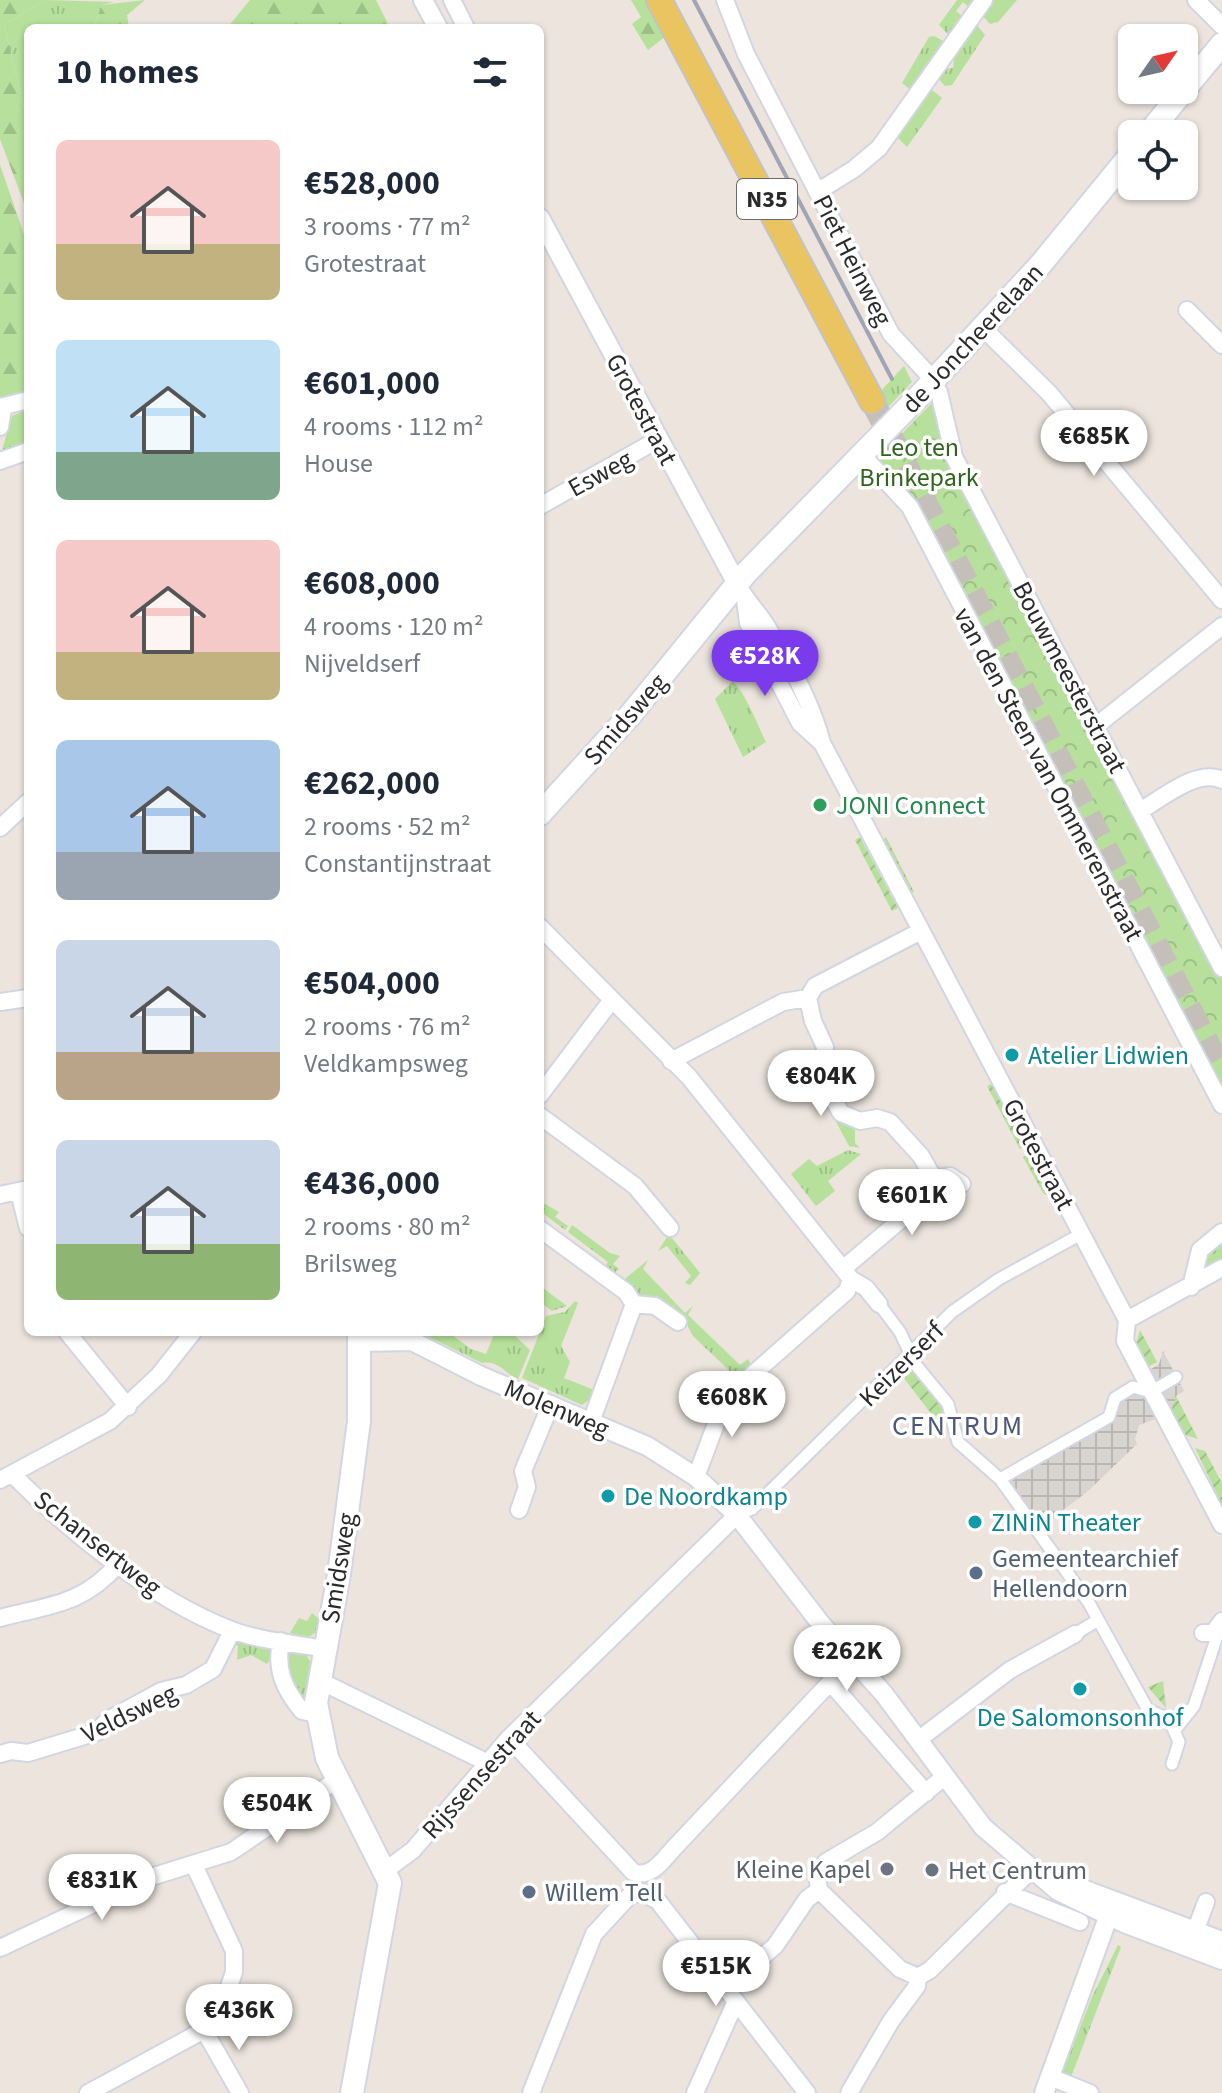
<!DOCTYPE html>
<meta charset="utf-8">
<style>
body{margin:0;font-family:"Source Sans 3",sans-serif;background:#f2f2f3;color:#1f2937;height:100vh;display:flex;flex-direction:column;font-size:30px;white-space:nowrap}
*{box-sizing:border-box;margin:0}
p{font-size:26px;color:#747a83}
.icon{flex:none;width:44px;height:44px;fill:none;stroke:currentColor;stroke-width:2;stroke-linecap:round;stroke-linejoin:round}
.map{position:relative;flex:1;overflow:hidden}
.sheet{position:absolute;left:24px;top:24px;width:520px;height:1312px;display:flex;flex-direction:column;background:#fff;border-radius:12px;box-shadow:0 2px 6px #0004}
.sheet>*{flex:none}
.needle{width:52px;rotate:56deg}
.controls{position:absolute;left:1118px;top:24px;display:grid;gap:16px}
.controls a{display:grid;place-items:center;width:80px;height:80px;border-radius:12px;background:#fff;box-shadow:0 2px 6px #0004;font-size:40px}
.price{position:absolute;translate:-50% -68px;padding:0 18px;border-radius:28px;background:#fff;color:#222;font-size:26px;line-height:52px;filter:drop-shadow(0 2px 4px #0008)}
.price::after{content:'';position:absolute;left:50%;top:48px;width:24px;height:18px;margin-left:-12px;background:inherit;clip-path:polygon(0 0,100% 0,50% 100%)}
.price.current{background:#7c3aed;color:#fff}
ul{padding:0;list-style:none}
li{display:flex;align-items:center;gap:24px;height:200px;padding:0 32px}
li span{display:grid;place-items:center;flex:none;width:224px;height:160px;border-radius:12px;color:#555}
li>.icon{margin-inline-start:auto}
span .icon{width:96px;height:96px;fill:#fffc;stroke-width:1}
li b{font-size:34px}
h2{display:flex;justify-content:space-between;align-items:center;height:96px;padding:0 32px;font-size:34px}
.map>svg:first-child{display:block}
.grass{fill:url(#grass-tufts)}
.forest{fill:url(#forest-firs)}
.park{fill:url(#park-crowns)}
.garden{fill:url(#garden-furrows)}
.plaza{fill:url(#plaza-grid)}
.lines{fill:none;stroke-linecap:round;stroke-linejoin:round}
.primary-tunnel{stroke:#c5bfb9;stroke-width:24;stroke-dasharray:24 12;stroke-linecap:butt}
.pedestrian-casing{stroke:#d2d6e2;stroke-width:15}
.minor-casing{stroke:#d2d6e2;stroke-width:20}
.tertiary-casing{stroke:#d2d6e2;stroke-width:22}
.secondary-casing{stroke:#d2d6e2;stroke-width:26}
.primary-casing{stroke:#c3c3c3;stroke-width:28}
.pedestrian{stroke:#fff;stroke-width:11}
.minor{stroke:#fff;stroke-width:16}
.tertiary{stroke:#fff;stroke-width:18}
.secondary{stroke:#fff;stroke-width:22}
.primary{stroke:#ebc462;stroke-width:24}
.rail{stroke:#a0a4b4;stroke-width:4}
.leisure-dot{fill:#2e9e5b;stroke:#fff;stroke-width:3}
.culture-dot{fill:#0f9aa8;stroke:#fff;stroke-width:3}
.service-dot{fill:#5c6f8a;stroke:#fff;stroke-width:3}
.worship-dot{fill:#6b7280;stroke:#fff;stroke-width:3}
.labels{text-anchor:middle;stroke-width:7;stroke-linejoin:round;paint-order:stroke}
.shield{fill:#fff;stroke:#6a6a6a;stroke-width:2}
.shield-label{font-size:24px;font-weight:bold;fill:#2a2a2a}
.street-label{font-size:26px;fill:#2a2a2a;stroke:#fff}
.park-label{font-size:26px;fill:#30651d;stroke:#fff}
.leisure-label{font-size:26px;fill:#27864d;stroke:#fff;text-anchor:start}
.culture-label{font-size:26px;fill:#0d838f;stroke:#fff;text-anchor:start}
.service-label{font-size:26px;fill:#4e5e75;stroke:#fff;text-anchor:start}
.worship-label{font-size:26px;fill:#5b616d;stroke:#fff;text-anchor:end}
.neighbourhood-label{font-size:28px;letter-spacing:2px;fill:#4c5779;stroke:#fff}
</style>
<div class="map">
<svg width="1222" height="2093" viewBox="0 0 1222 2093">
<defs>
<pattern id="grass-tufts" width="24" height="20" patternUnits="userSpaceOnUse" patternTransform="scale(2)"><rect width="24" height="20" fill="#b6e09b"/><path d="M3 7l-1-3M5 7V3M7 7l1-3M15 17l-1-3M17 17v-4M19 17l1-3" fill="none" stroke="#9dc086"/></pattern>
<pattern id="forest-firs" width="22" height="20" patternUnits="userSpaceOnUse" patternTransform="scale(2)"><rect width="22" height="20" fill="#b6e09b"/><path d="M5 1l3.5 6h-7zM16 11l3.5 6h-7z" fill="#9dc086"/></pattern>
<pattern id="park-crowns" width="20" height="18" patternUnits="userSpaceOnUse" patternTransform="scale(2)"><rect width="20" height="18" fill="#b6e09b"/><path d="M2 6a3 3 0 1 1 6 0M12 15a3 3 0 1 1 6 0" fill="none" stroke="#9dc086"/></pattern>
<pattern id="garden-furrows" width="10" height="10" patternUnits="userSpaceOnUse" patternTransform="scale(2)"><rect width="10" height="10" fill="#b6e09b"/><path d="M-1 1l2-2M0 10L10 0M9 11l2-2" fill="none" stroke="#9dc086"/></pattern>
<pattern id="plaza-grid" width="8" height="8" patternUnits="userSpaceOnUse" patternTransform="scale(2)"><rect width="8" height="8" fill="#d8d4cf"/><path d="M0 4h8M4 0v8" fill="none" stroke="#bab6b2"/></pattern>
</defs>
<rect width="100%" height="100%" fill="#ece4dd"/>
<path class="grass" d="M45 0 114 2 102 5 95 22 98 28H28V124L4 25Z
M957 0H978L971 9 963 2 956 11 964 18 950 36 939 25Z
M991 0H1017L998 22 990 24 980 13Z
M976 24 985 35 952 85 945 86 937 77 943 69 953 68 954 60 951 57Z
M934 36 945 42 912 91 902 83 929 37Z
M929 88 942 98 907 147 896 136Z
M904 366 912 382 872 424 864 409Z
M28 409V445L0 457 12 416Z
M733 681C747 696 756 722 766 742L743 757 715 699Z
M835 1120 855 1129V1143L860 1148 849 1146Z
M848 1150 861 1154 828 1181 835 1191 816 1206 791 1174 809 1159 817 1166Z
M540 1201 559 1212 555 1217 568 1226 565 1230 540 1211Z
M572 1225 610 1253 620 1256 613 1264 619 1269 613 1274 603 1270 608 1262 568 1232Z
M667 1237 672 1238 700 1273 690 1285 685 1283 691 1276 667 1246 658 1251Z
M1222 1239V1264L1203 1276 1202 1258Z
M648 1260 643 1269 685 1313 693 1306 688 1315 740 1365 748 1359 752 1367 736 1377 693 1336 685 1321 641 1299 625 1284 626 1278Z
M540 1288H543L567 1306 552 1311 540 1302Z
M575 1301 578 1303 561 1346 570 1362 564 1378 594 1390 589 1400 582 1405 522 1378 546 1316 565 1312Z
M419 1332H448L471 1349 486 1354 495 1332H511L530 1350 518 1379C505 1374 499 1360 482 1363Z
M312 1613 320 1620 317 1632 308 1637 290 1633 299 1618 307 1621Z
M238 1640 276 1648 267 1664 251 1655 237 1660 238 1646 232 1643Z
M282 1649 305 1654 311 1662 304 1705 290 1679Z
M1118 1945 1121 1947 1071 2077 1062 2074 1092 1997Z"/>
<path class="forest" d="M0 0H45L4 25 28 124V214L0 139Z
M145 0 127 15 129 28H98L95 22 102 5Z
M250 0H376L390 28H227Z
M631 0H646L666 36 648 50 632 24 641 17Z
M0 165 28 246V394L0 400Z"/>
<path class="park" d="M938 401 946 446 1222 975V1097L881 467 879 457 932 403Z"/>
<path class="garden" d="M860 837 898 908 892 911 855 840Z
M886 837 914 892 910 893 882 841Z
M992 1084 1002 1103 1006 1101 1009 1106 1005 1109 1027 1144 1020 1149 987 1086Z
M1029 1154 1050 1194 1048 1195 1043 1193 1023 1157Z
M1140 1330 1157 1362 1146 1368 1135 1347Z
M912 1369 941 1405 945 1422 936 1420 903 1377 905 1371Z
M1176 1396 1198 1439 1185 1435 1171 1409Z
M1195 1448 1205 1451 1222 1483V1505Z
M1163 1681 1166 1708 1148 1687Z"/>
<path class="plaza" d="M1163 1351 1184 1391 1176 1396 1170 1414 1139 1425 1135 1439 1137 1444 1087 1492 1037 1530 1000 1479 1108 1418 1110 1395 1159 1364Z"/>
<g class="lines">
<path class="primary-tunnel" d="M872 401 1222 1071"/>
<g class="pedestrian-casing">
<path id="pedestrian" d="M879 1304 900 1332 915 1364 948 1404 958 1442 1000 1479 1089 1603 1148 1710 1169 1719 1179 1742 1172 1764
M1000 1479 1109 1417 1115 1398 1133 1387 1151 1392 1176 1377
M737 1515 752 1509 952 1312 999 1279 1081 1234
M1075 1634 1098 1620
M1174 1731 1194 1706 1220 1627"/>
</g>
<g class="minor-casing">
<path id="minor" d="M452 0 466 28
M725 0 746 54 891 334 927 373 939 392 954 457 1222 968
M1196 0 1222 26
M817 192 854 169 879 148 984 0
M1187 310 1222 345
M982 327 1049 393 1222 600
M0 407 28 400
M0 427 3 408
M862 455 910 507 1222 1105
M0 461 28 451
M540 506 659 439
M737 584C745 599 757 611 766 625 788 660 812 703 822 743L1127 1320 1125 1341 1222 1525
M745 599 748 623 800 723 822 743
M1096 726 1222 626
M1140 811C1161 799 1197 768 1222 780
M0 828 28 802
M540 927 689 1077 851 1279 866 1288 879 1304
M808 998 813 1021 825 1047 822 1079 841 1113 860 1121 877 1118 890 1122 921 1156 934 1179 931 1194 844 1268
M808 998 815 986 921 931
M0 1002 28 998
M671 1061 783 1002 808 998
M540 1095 611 1001
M540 1116 635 1186 670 1228
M934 1179 950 1176 962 1184
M19 1192 28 1228
M0 1195 28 1189
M540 1229 626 1292 634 1304 591 1422
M1191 1287 1200 1250 1222 1232
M634 1304 655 1306 678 1322
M1127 1320 1222 1268
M67 1332 128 1407
M12 1474C70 1532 152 1599 229 1629 258 1641 294 1643 325 1649
M696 1477 717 1421 734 1391 847 1291 851 1279
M0 1480 110 1421 159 1375 193 1332
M519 1510 527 1487 523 1471 551 1404
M0 1618C49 1605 83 1605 118 1564
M1203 1633H1213L1222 1621
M281 1641C275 1669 284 1689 302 1711L316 1714
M318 1680 486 1762
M830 1682 926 1793
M509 1738 633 1872C651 1879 663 1860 674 1848L852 1659
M918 1740 1010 1670 1075 1634
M0 1754 11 1751 28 1753 97 1732 108 1720 161 1691 186 1685 213 1669 232 1631
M386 1870 413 1850 509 1738 737 1515
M819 1890 900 1969 918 1977
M1005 1892 1080 1922
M1191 1943 1206 1902
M0 1948 151 1877 231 1852 338 1779
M726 1988 775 1946 807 1899 819 1890 817 1875 826 1862 877 1832 944 1777
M204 2030 240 2093
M1050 2077 1090 2093
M88 2093 204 2030 221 2010 234 1972V1951L194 1865
M531 2093 594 1934 629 1896 641 1892 658 1901 807 2093
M695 2093 736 2001
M849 2093 891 2021 917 1986 918 1977 930 1970 1032 1869"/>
</g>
<g class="tertiary-casing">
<path id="tertiary" d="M423 0 438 28
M540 218 737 584
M360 1342 412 1341 481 1376 647 1446 696 1477 737 1515 821 1624 884 1694 983 1827 1058 1891 1124 1923 1222 1960
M1053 1878 1222 1941
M1044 2093 1114 1901"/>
</g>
<g class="secondary-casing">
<path id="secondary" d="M1184 90 1222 44
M1148 134 1184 90
M540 814 631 714 746 573 922 393 1041 264 1132 153
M352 2093 390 1883 327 1758 316 1703 339 1574 359 1421V1332"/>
</g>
<g class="primary-casing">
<path id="primary" d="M659 0 872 401"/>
</g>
<use href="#pedestrian" class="pedestrian"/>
<use href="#minor" class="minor"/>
<use href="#tertiary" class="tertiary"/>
<use href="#secondary" class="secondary"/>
<use href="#primary" class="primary"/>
<path class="rail" d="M694 0 892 379"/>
</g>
<circle class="leisure-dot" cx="820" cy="805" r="8"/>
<g class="culture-dot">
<circle cx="1012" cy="1055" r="8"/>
<circle cx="608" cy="1496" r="8"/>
<circle cx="975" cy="1522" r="8"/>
<circle cx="1080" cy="1689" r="8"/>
</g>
<g class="service-dot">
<circle cx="976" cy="1573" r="8"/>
<circle cx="529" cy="1892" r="8"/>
</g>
<g class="worship-dot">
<circle cx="887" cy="1869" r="8"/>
<circle cx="932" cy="1870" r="8"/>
</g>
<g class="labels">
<rect class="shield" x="737" y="179" width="60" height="40" rx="6"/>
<g class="shield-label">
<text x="767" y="207">N35</text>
</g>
<g class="street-label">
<text transform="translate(853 260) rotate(63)" y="9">Piet Heinweg</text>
<text transform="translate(972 338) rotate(-47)" y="9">de Joncheerelaan</text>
<text transform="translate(642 409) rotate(62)" y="9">Grotestraat</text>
<text transform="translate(600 473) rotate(-29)" y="9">Esweg</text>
<text transform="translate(1070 677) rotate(62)" y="9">Bouwmeesterstraat</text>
<text transform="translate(625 719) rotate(-49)" y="9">Smidsweg</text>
<text transform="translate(1049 774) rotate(62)" y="9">van den Steen van Ommerenstraat</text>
<text transform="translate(1039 1154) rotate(62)" y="9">Grotestraat</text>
<text transform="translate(901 1364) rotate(-45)" y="9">Keizerserf</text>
<text transform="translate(557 1408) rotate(23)" y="9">Molenweg</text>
<text transform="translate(98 1543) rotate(38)" y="9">Schansertweg</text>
<text transform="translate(338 1568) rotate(-81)" y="9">Smidsweg</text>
<text transform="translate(129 1713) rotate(-26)" y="9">Veldsweg</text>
<text transform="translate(481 1774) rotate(-48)" y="9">Rijssensestraat</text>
</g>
<g class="park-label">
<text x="919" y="456">Leo ten<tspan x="919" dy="30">Brinkepark</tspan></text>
</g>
<g class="leisure-label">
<text x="836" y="814">JONI Connect</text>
</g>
<g class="culture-label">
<text x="1028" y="1064">Atelier Lidwien</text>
<text x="624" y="1505">De Noordkamp</text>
<text x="991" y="1531">ZINiN Theater</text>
<text x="1080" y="1726" text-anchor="middle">De Salomonsonhof</text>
</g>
<g class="service-label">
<text x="992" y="1567">Gemeentearchief<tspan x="992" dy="30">Hellendoorn</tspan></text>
<text x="545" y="1901">Willem Tell</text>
</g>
<g class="worship-label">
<text x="871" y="1878">Kleine Kapel</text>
<text x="948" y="1879" text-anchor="start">Het Centrum</text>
</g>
<g class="neighbourhood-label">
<text x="958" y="1435">CENTRUM</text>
</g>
</g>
</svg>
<div class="controls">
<a><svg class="needle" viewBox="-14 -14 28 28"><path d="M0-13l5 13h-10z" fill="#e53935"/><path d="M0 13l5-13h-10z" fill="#747a83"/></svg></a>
<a><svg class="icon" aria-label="locate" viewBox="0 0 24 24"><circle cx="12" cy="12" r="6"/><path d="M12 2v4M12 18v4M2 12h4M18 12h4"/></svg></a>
</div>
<b class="price" style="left:1094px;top:478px">€685K</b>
<b class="price current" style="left:765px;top:698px">€528K</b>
<b class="price" style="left:821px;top:1118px">€804K</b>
<b class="price" style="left:912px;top:1237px">€601K</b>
<b class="price" style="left:732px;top:1439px">€608K</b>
<b class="price" style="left:847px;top:1693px">€262K</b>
<b class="price" style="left:277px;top:1845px">€504K</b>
<b class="price" style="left:102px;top:1922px">€831K</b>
<b class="price" style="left:716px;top:2008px">€515K</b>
<b class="price" style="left:239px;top:2052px">€436K</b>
<section class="sheet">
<h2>10 homes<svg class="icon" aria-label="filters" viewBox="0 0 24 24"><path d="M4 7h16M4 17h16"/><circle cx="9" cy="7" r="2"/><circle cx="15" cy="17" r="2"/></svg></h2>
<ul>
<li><span style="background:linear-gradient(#f6c9c9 65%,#c2b280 0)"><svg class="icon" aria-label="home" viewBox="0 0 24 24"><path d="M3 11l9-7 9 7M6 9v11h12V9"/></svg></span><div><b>€528,000</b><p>3 rooms · 77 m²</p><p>Grotestraat</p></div></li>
<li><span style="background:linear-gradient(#bfe0f5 70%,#7fa58c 0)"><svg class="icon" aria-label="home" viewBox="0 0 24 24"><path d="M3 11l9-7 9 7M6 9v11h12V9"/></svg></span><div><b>€601,000</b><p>4 rooms · 112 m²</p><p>House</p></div></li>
<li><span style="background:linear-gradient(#f6c9c9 70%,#c2b280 0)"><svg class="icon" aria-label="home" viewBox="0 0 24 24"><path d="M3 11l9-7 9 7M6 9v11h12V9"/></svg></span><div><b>€608,000</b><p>4 rooms · 120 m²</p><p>Nijveldserf</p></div></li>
<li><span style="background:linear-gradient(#a9c7e8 70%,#9aa5b1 0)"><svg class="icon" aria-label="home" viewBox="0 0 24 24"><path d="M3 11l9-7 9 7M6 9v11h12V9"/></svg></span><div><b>€262,000</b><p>2 rooms · 52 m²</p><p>Constantijnstraat</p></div></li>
<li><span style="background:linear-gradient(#c9d6e8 70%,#b9a48a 0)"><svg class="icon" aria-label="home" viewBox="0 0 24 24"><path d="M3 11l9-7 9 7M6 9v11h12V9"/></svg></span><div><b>€504,000</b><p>2 rooms · 76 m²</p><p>Veldkampsweg</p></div></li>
<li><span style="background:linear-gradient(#c9d6e8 65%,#8fb573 0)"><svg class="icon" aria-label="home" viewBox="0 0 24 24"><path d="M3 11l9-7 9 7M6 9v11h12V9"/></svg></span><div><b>€436,000</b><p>2 rooms · 80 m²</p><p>Brilsweg</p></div></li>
</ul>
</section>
</div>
